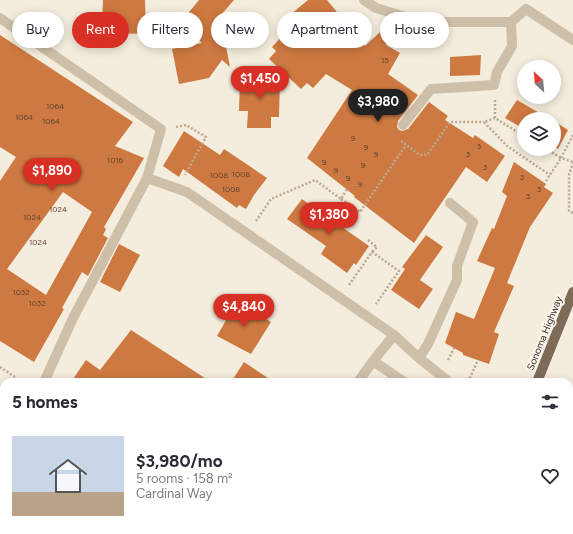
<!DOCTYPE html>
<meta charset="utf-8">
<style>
body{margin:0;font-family:Figtree,sans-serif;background:#f7f7f7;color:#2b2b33;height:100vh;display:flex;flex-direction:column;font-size:15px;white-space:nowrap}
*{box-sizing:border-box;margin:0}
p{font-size:13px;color:#7c7c81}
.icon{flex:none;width:22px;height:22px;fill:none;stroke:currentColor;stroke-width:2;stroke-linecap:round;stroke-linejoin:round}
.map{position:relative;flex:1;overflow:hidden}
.drawer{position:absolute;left:0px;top:378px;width:573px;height:156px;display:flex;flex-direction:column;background:#fff;border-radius:12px 12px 0 0;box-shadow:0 2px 10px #0003}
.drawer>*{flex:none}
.top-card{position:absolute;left:12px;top:12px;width:549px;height:36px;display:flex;gap:8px}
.needle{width:26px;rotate:334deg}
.buttons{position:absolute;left:517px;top:60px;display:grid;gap:8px}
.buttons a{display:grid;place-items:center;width:44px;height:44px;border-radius:50%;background:#fff;box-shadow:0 2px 10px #0003;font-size:20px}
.price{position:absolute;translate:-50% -34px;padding:0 9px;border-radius:14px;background:#d93025;color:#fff;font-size:13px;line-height:26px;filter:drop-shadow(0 1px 2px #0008)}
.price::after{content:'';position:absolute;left:50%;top:24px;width:12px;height:9px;margin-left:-6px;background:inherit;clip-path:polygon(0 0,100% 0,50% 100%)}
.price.current{background:#222;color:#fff}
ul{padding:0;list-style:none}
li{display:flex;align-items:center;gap:12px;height:100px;padding:0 12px}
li+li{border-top:1px solid #e1e1e2}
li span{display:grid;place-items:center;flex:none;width:112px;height:80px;border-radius:0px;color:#555}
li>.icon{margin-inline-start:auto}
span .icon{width:48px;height:48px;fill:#fffc;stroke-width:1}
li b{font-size:17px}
h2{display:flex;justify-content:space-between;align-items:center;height:48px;padding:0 12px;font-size:17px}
.pill{padding:0 14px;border-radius:18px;background:#fff;box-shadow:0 2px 10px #0003;font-size:14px;line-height:36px}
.pill.current{background:#d93025;color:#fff}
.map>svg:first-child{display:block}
.building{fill:#ce7941;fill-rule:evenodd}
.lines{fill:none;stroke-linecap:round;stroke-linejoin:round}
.path{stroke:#baa992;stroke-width:2.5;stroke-dasharray:2 2;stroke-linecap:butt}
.lane{stroke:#cebfa8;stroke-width:10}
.street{stroke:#cebfa8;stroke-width:10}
.primary{stroke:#7d6a59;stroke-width:10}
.labels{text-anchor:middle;stroke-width:4;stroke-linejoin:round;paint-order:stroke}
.number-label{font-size:8px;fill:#5f432f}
.street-label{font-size:10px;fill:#3a3129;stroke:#fbf6eb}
</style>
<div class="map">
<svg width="573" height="534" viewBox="0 0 573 534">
<rect width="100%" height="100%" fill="#f4eddd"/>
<path class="building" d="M103 0H145L146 34 114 33 113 22 102 23Z
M199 0H234L220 16 230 67 222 60 209 78 179 84 172 49 202 43 180 23Z
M308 0H327L365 46 393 20 400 22 386 45 400 53 388 74 418 95 398 121 397 127 399 130 402 131 408 129 429 102 448 116 445 120 473 138 475 135 505 156 487 182 466 167 414 243 354 197 355 196 307 158 352 90 326 74 313 88 307 83 301 89 269 59 276 51 272 47 297 20 291 14Z
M0 35 133 122 115 146 144 158 104 227 106 229 103 235 108 238 88 276 82 272 62 308 64 309 34 362 0 341V181L16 157 0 147ZM63 192 92 212 46 295 7 269Z
M481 55 480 75 450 76V57Z
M240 77 280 78 279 117H271V128H247L248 111H239Z
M517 100 529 107 550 119H524V129L505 118Z
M554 121 568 130 558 149 554 146Z
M184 131 220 155 224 149 267 178 254 195 246 209 239 205 237 208 183 169 179 177 163 166Z
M514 162 546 184 544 187 553 193 530 227 507 283 514 286 494 332 499 334 489 364 463 355V353L445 343 456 312 474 319 495 268 477 261 492 228 494 229 507 196 502 192Z
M302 199 369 246 356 265 354 263 347 273 321 254 326 246 287 219Z
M426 235 443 247 420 280 433 289 419 309 391 290 405 269 402 267Z
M119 244 140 255 120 292 100 282Z
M237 301 271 322 251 354 217 336Z
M131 330 211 382H71L86 360 100 370Z
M244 362 274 382H231Z"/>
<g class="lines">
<path class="path" d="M495 100V118L524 136
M495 118 484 122 507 146 550 175
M176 127 186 125 206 137 185 175
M573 135 561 158 573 162
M401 141 420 155H427L450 122H484
M573 162 569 175V211L573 213
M546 181 561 158 546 149
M341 199 360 212 406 145
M256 221 271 199 315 180 341 199 347 189
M368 240 377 247 372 252
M349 285 372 252 399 271 376 304
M448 360 454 348
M0 367 15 377
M468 382 478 360
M0 439H4
M0 523 4 517
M175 530 184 534
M296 534 298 530"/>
<path class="lane" d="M0 18 161 129 147 178 73 318 44 382
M403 125 431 89 494 85 497 72 512 46 511 22
M147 178 187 192 394 335 373 361 404 382
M394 335 419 358 428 344 457 280V266L473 222 450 203
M419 358 449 382
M358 382 373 361
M0 478 4 470
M268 534 271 530"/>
<path class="street" d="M364 0 376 8 422 22H511L526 9 573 40
M0 399 4 402
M230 530 238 534"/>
<path class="primary" d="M537 382 573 292
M569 415 573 405
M478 534 479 530
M522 534 523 530"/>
</g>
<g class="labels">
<g class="number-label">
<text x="385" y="63">15</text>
<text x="55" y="109">1064</text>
<text x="24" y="120">1064</text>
<text x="51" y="124">1064</text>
<text x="353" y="141">9</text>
<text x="479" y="149">3</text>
<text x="366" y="150">9</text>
<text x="376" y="157">9</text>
<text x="468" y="157">3</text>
<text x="115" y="163">1016</text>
<text x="324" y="165">9</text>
<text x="363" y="168">9</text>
<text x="485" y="170">3</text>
<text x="336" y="173">9</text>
<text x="241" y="177">1008</text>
<text x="219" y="178">1008</text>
<text x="522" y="180">3</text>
<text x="348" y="181">9</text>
<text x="360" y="187">9</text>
<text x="231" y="192">1008</text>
<text x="539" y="192">3</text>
<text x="528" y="199">3</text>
<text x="58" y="212">1024</text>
<text x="32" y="220">1024</text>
<text x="38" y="245">1024</text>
<text x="21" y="295">1032</text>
<text x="37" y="306">1032</text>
</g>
<g class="street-label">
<text transform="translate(544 333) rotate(-68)" y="4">Sonoma Highway</text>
</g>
</g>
</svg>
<div class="buttons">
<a><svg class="needle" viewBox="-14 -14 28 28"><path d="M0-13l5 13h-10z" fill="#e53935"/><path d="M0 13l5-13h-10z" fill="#7c7c81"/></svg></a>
<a><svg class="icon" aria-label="layers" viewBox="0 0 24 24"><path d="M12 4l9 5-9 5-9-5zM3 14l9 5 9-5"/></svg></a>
</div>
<b class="price" style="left:260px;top:100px">$1,450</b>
<b class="price current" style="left:378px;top:123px">$3,980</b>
<b class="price" style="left:52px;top:192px">$1,890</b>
<b class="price" style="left:329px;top:236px">$1,380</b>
<b class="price" style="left:244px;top:328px">$4,840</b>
<div class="top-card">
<a class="pill">Buy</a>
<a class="pill current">Rent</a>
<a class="pill">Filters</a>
<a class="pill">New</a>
<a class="pill">Apartment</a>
<a class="pill">House</a>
</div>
<section class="drawer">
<h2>5 homes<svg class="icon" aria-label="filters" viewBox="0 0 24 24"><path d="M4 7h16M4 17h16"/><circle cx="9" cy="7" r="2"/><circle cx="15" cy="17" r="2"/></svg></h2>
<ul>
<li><span style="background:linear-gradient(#c9d6e8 70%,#b9a48a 0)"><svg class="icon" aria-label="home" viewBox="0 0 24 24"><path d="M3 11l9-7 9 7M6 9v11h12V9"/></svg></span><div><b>$3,980/mo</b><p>5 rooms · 158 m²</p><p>Cardinal Way</p></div><svg class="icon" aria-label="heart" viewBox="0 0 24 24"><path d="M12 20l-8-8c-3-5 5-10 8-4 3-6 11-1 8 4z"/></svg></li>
</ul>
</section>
</div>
